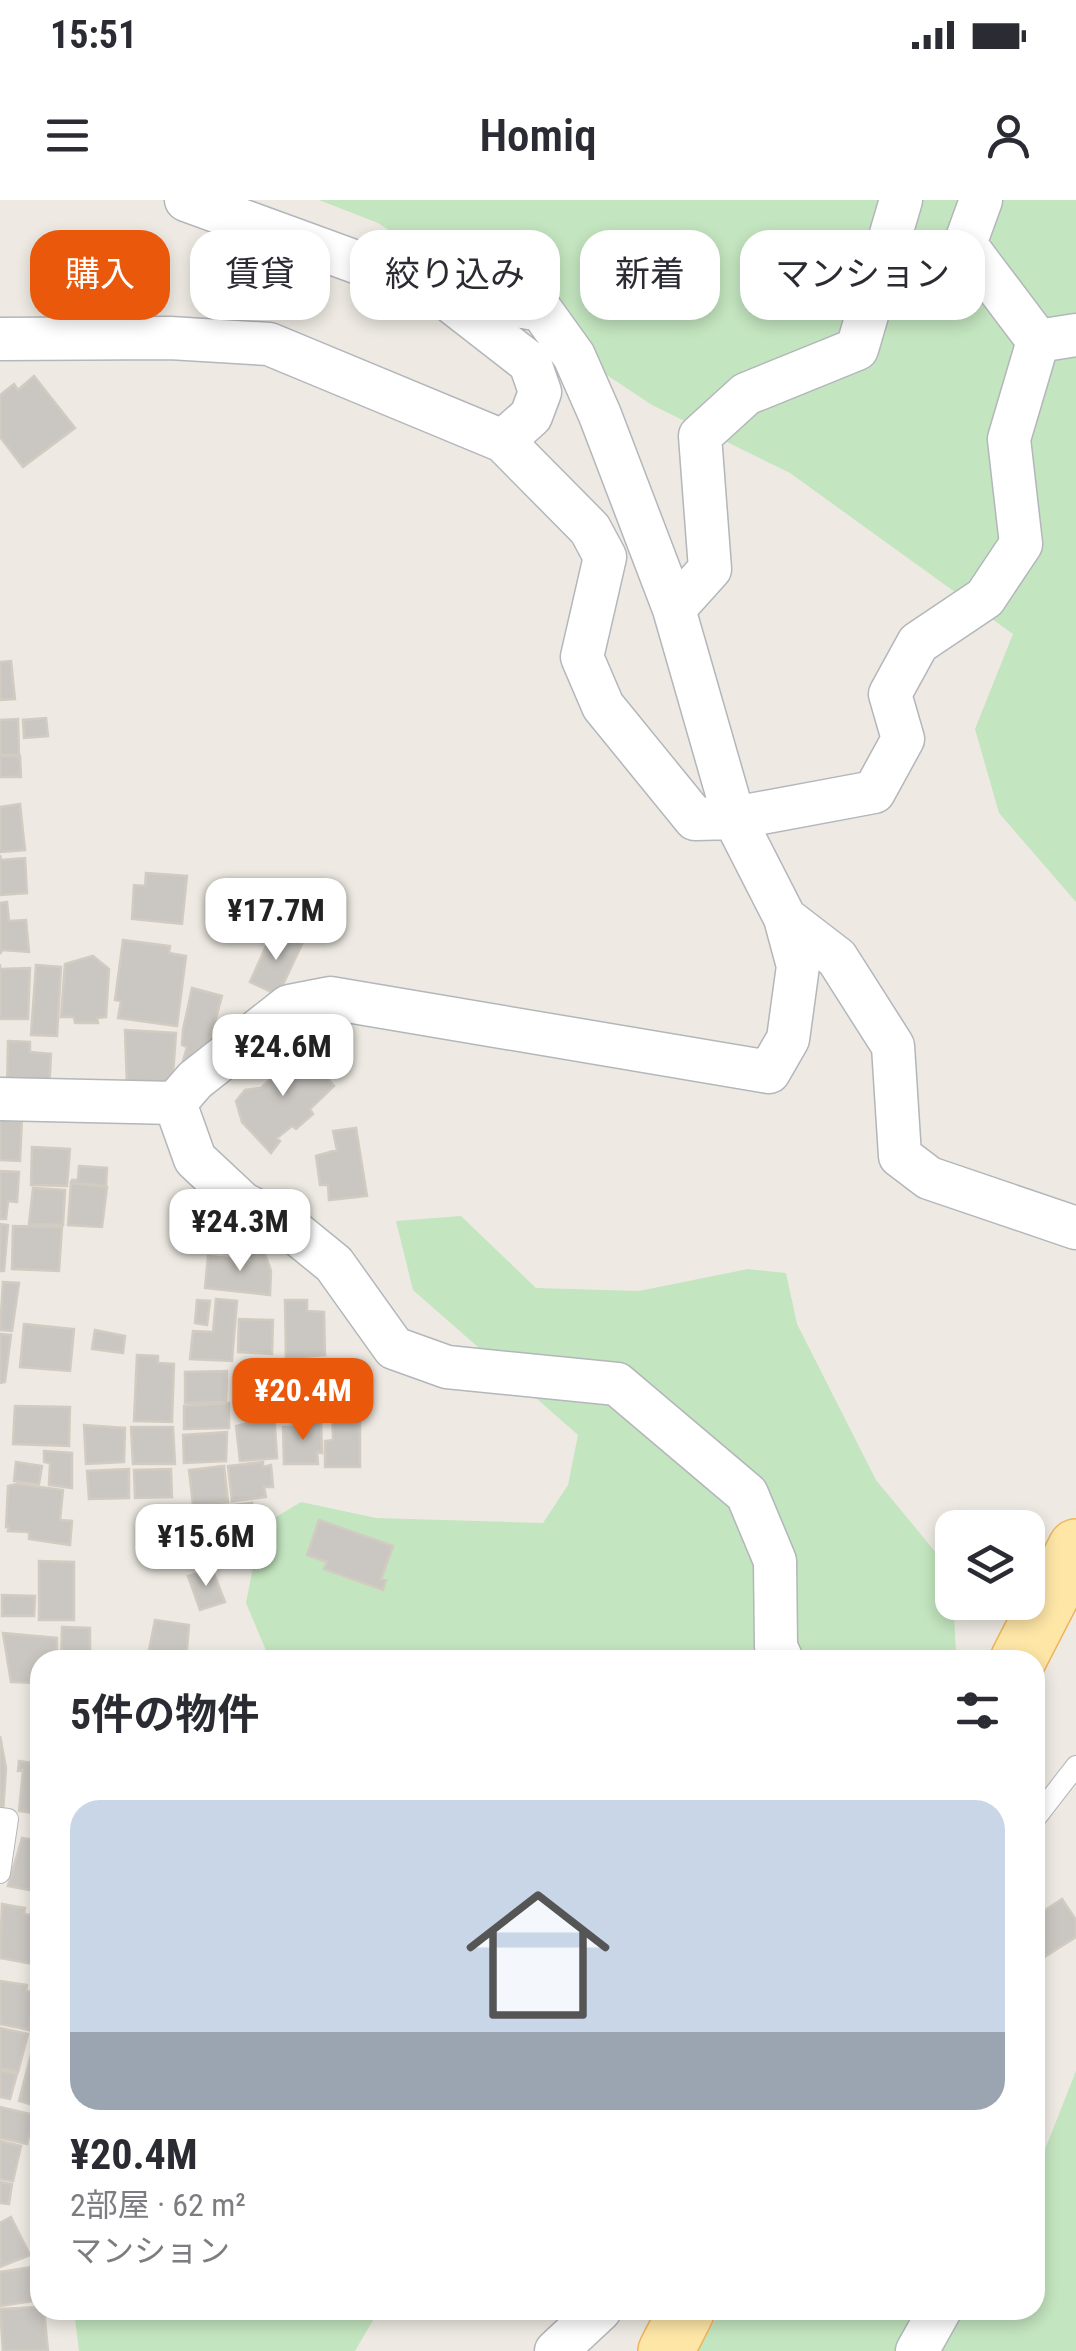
<!DOCTYPE html>
<html lang="ja">
<meta charset="utf-8">
<style>
body{margin:0;font-family:"Roboto Condensed","Noto Sans JP",sans-serif;background:#f2f2f3;color:#2b2b33;height:100vh;display:flex;flex-direction:column;font-size:38px;white-space:nowrap}
*{box-sizing:border-box;margin:0}
p{font-size:32px;color:#7c7c81}
.icon{flex:none;width:55px;height:55px;fill:none;stroke:currentColor;stroke-width:2;stroke-linecap:round;stroke-linejoin:round}
.map{position:relative;flex:1;overflow:hidden}
.panel{position:absolute;left:30px;top:1450px;width:1015px;height:670px;display:flex;flex-direction:column;background:#fff;border-radius:30px;box-shadow:0 5px 15px #0003}
.panel>*{flex:none}
.top-card{position:absolute;left:30px;top:30px;width:1018px;height:90px;display:flex;gap:20px}
.buttons{position:absolute;left:935px;top:1310px;display:grid;gap:20px}
.buttons a{display:grid;place-items:center;width:110px;height:110px;border-radius:20px;background:#fff;box-shadow:0 5px 15px #0003;font-size:50px}
.price{position:absolute;translate:-50% -85px;padding:0 22px;border-radius:20px;background:#fff;color:#222;font-size:32px;line-height:65px;filter:drop-shadow(0 2px 5px #0008)}
.price::after{content:'';position:absolute;left:50%;top:60px;width:30px;height:22px;margin-left:-15px;background:inherit;clip-path:polygon(0 0,100% 0,50% 100%)}
.price.active{background:#ea580c;color:#fff}
ul{padding:0;list-style:none}
li{display:grid;align-content:center;gap:20px;height:530px;padding:0 40px}
li+li{border-top:2px solid #e1e1e2}
li span{display:grid;place-items:center;height:310px;border-radius:30px;color:#555}
li>.icon{margin-inline-start:auto}
span .icon{width:180px;height:180px;fill:#fffc;stroke-width:1}
li b{font-size:42px}
h2{display:flex;justify-content:space-between;align-items:center;height:120px;padding:0 40px;font-size:42px}
.chip{padding:0 35px;border-radius:30px;background:#fff;box-shadow:0 5px 15px #0003;font-size:35px;line-height:90px}
.chip.active{background:#ea580c;color:#fff}
.status{display:flex;justify-content:space-between;align-items:center;height:70px;padding:0 50px;background:#fff;direction:ltr}
.status svg{height:28px;fill:currentColor}
header{display:flex;justify-content:space-between;align-items:center;height:130px;padding:0 40px;background:#fff;font-size:45px;font-weight:600}
.map>svg:first-child{display:block}
.green{fill:#c3e5bf}
.building{fill:#cac7c2;stroke:#d2cbc1;stroke-width:2.5}
.lines{fill:none;stroke-linecap:round;stroke-linejoin:round}
.service-casing{stroke:#b3b6ba;stroke-width:22}
.minor-casing{stroke:#b3b6ba;stroke-width:45}
.primary-casing{stroke:#f0b459;stroke-width:58}
.service{stroke:#fff;stroke-width:20}
.minor{stroke:#fff;stroke-width:42}
.primary{stroke:#fee6a7;stroke-width:55}
</style>
<div class="status"><b>15:51</b><svg viewBox="0 0 49 12"><path d="M0 12V9h3v3zM5 12V6h3v6zM10 12V3h3v9zM15 12V0h3v12zM26 1h20v11H26zM47 4h2v5h-2z"/></svg></div>
<header><svg class="icon" aria-label="menu" viewBox="0 0 24 24"><path d="M4 6h16M4 12h16M4 18h16"/></svg>Homiq<svg class="icon" aria-label="person" viewBox="0 0 24 24"><circle cx="12" cy="8" r="4"/><path d="M4 21q1-7 8-7t8 7"/></svg></header>
<div class="map">
<svg width="1076" height="2151" viewBox="0 0 1076 2151">
<rect width="100%" height="100%" fill="#eeeae3"/>
<path class="green" d="M319 0H1076V702L999 613 975 529 1013 434 790 273 652 205 378 23Z
M461 1016 536 1088 639 1091 748 1069 786 1073 797 1124 876 1280 952 1372 956 1454 953 1460H270L246 1403 261 1326 301 1302 376 1318 543 1323 568 1285 578 1235 413 1090 396 1021Z
M1076 1871V2151H697L721 2110H1035V1959L1042 1957Z
M74 2110H379L355 2151H79Z"/>
<path class="building" d="M34 176 75 228 23 267 0 237V195L14 184 18 190Z
M11 461 15 499 0 500V462Z
M46 518 48 536 24 538 23 520Z
M18 519 19 555H0V520Z
M0 556H20L21 577H0Z
M20 604 25 650 0 652V607Z
M0 655 1 660 25 658 27 693 0 695Z
M146 673 187 676 182 724 132 719 134 685 145 686Z
M7 702 9 721 26 720 29 752 2 750 0 754V703Z
M273 731 302 744 278 795 250 782Z
M123 740 170 746 169 753 186 756 177 826 118 818 121 801 115 800Z
M93 756 109 769 106 817 97 818 98 823H75L74 817H61L65 764Z
M0 764V769L30 768 28 819H0Z
M36 765 61 767 57 836 31 835Z
M192 788 222 796 203 865 183 861 187 847 182 845 183 830Z
M125 830 176 833 172 889 127 887Z
M8 841 30 842V852L51 854 49 893 7 891Z
M295 852 305 854 334 886 310 909 313 914 296 929 292 926 277 938 280 941 271 953 242 922 236 901 245 890 261 888 274 876 277 861Z
M0 916 22 917 20 961 0 960Z
M356 928 367 996 329 1000 328 985H320L316 956 337 950 333 931Z
M32 947 70 949 67 986 31 985Z
M79 966 107 968 106 986 71 983 72 980H78Z
M0 971 19 972 17 1002 8 1001 6 1019H0Z
M71 983 107 987 102 1027 68 1025Z
M33 988 65 990 63 1025 29 1024Z
M225 1004 228 1026 242 1024 245 1047 204 1052 198 1008Z
M0 1024 8 1025 4 1071H0Z
M13 1026 62 1027 59 1071 12 1069Z
M262 1046 271 1071 270 1095 205 1088 208 1056 250 1060 246 1052Z
M3 1082 19 1083 12 1131 0 1130Z
M216 1099 237 1101 232 1161 190 1159 193 1131 213 1132Z
M197 1100 210 1101 207 1125 195 1123Z
M285 1100H307V1111L324 1112 325 1155 286 1158Z
M239 1119 273 1120 272 1154 238 1152Z
M24 1124 74 1129 70 1171 20 1167Z
M95 1130 125 1136 123 1153 92 1149Z
M0 1134 11 1135 5 1182 0 1183Z
M137 1155 158 1156V1163L174 1164 172 1222 134 1221Z
M272 1160 276 1204 243 1207 242 1200H238L235 1176 245 1175V1162Z
M295 1165H322L324 1210 282 1212 281 1172H295Z
M227 1171 226 1202 185 1203V1172Z
M229 1203V1228L184 1229V1206Z
M360 1203V1267H325V1241L333 1240 332 1204Z
M15 1206 70 1207 69 1246 13 1244Z
M274 1210 277 1258 240 1261 236 1226 263 1220 262 1212Z
M321 1220 322 1253 317 1252 318 1264H284L283 1227H303V1221Z
M84 1225 125 1228 124 1262 86 1264Z
M131 1227H173L175 1264H133Z
M227 1232 226 1261 184 1263 183 1235Z
M44 1251 72 1253V1288L49 1285 50 1263 44 1262Z
M16 1262 42 1266 39 1284 14 1281Z
M263 1262V1267L271 1265 273 1287H264L266 1297 232 1301 228 1266Z
M224 1266 228 1302 193 1305 189 1270Z
M129 1269V1298L89 1299 87 1271Z
M171 1269 172 1297 135 1298 134 1270Z
M17 1284 63 1290 60 1320 72 1321 70 1345 29 1339V1332L8 1331 9 1326 6 1327 8 1286Z
M252 1303 254 1325 244 1326 245 1335 240 1336V1343L207 1347V1342H203L200 1309Z
M319 1320 393 1346 381 1379 386 1380 383 1390 324 1369 327 1362 307 1355Z
M39 1361 74 1362V1420H39Z
M212 1369 225 1402 200 1410 188 1376Z
M2 1395 35 1396 34 1416H2Z
M155 1420 189 1425 186 1460H147Z
M62 1427 90 1428V1460H61Z
M3 1433 57 1438V1460H40V1483L11 1482Z
M0 1536 6 1568 3 1612H0Z
M19 1561 40 1564V1614L19 1611 23 1570 18 1571Z
M22 1638 40 1641V1692L8 1686Z
M1062 1699 1076 1720V1737L1035 1763V1717Z
M2 1704 25 1708 24 1714 40 1717 39 1765 0 1758Z
M0 1781 27 1785 26 1791 34 1792 29 1830 0 1824Z
M0 1828 28 1834 18 1872 0 1868Z
M33 1847 40 1848V1907L19 1901Z
M0 1870 17 1874 10 1899 0 1897Z
M0 1907 34 1915 27 1944 0 1938Z
M0 1941 21 1946 13 1981 0 1979Z
M0 1982 12 1984 9 2004 0 2003Z
M11 2017 30 2055 0 2067V2023Z
M38 2066 40 2100 0 2106V2072Z
M40 2107 44 2110 48 2151H3L0 2109Z"/>
<g class="lines">
<g class="service-casing">
<path id="service" d="M0 1618 8 1619 0 1673
M1035 1619 1076 1566"/>
</g>
<g class="minor-casing">
<path id="minor" d="M0 139 170 138 269 144 503 241 531 216 540 192 530 163 449 100
M1038 141 1076 135
M503 241 590 329 605 357 582 457 603 506 695 619 734 618 874 592 903 539 890 494 918 443 985 398 1021 344 1009 239 1038 141 965 44 981 0
M674 409 710 369 700 236 746 194 857 149 901 0
M785 718 837 758 893 846 900 956 929 978 1076 1028
M0 899 175 903
M175 903 195 880 289 806 330 798 769 872 788 839 798 766 785 718 734 618 674 409 600 215 574 156 541 110 441 93 186 0
M175 903 195 959 242 1003 291 1029 334 1064 394 1148 447 1167 617 1184 747 1294 775 1361 776 1447 782 1460
M556 2151 600 2110
M917 2151 940 2110"/>
</g>
<g class="primary-casing">
<path id="primary" d="M1018 1460 1076 1347
M666 2151 687 2110"/>
</g>
<use href="#service" class="service"/>
<use href="#minor" class="minor"/>
<use href="#primary" class="primary"/>
</g>
</svg>
<div class="buttons">
<a><svg class="icon" aria-label="layers" viewBox="0 0 24 24"><path d="M12 4l9 5-9 5-9-5zM3 14l9 5 9-5"/></svg></a>
</div>
<b class="price" style="left:276px;top:763px">¥17.7M</b>
<b class="price" style="left:283px;top:899px">¥24.6M</b>
<b class="price" style="left:240px;top:1074px">¥24.3M</b>
<b class="price active" style="left:303px;top:1243px">¥20.4M</b>
<b class="price" style="left:206px;top:1389px">¥15.6M</b>
<div class="top-card">
<a class="chip active">購入</a>
<a class="chip">賃貸</a>
<a class="chip">絞り込み</a>
<a class="chip">新着</a>
<a class="chip">マンション</a>
</div>
<section class="panel">
<h2>5件の物件<svg class="icon" aria-label="filters" viewBox="0 0 24 24"><path d="M4 7h16M4 17h16"/><circle cx="9" cy="7" r="2"/><circle cx="15" cy="17" r="2"/></svg></h2>
<ul>
<li><span style="background:linear-gradient(#c9d6e8 75%,#9aa5b1 0)"><svg class="icon" aria-label="home" viewBox="0 0 24 24"><path d="M3 11l9-7 9 7M6 9v11h12V9"/></svg></span><div><b>¥20.4M</b><p>2部屋 · 62 m²</p><p>マンション</p></div></li>
</ul>
</section>
</div>
